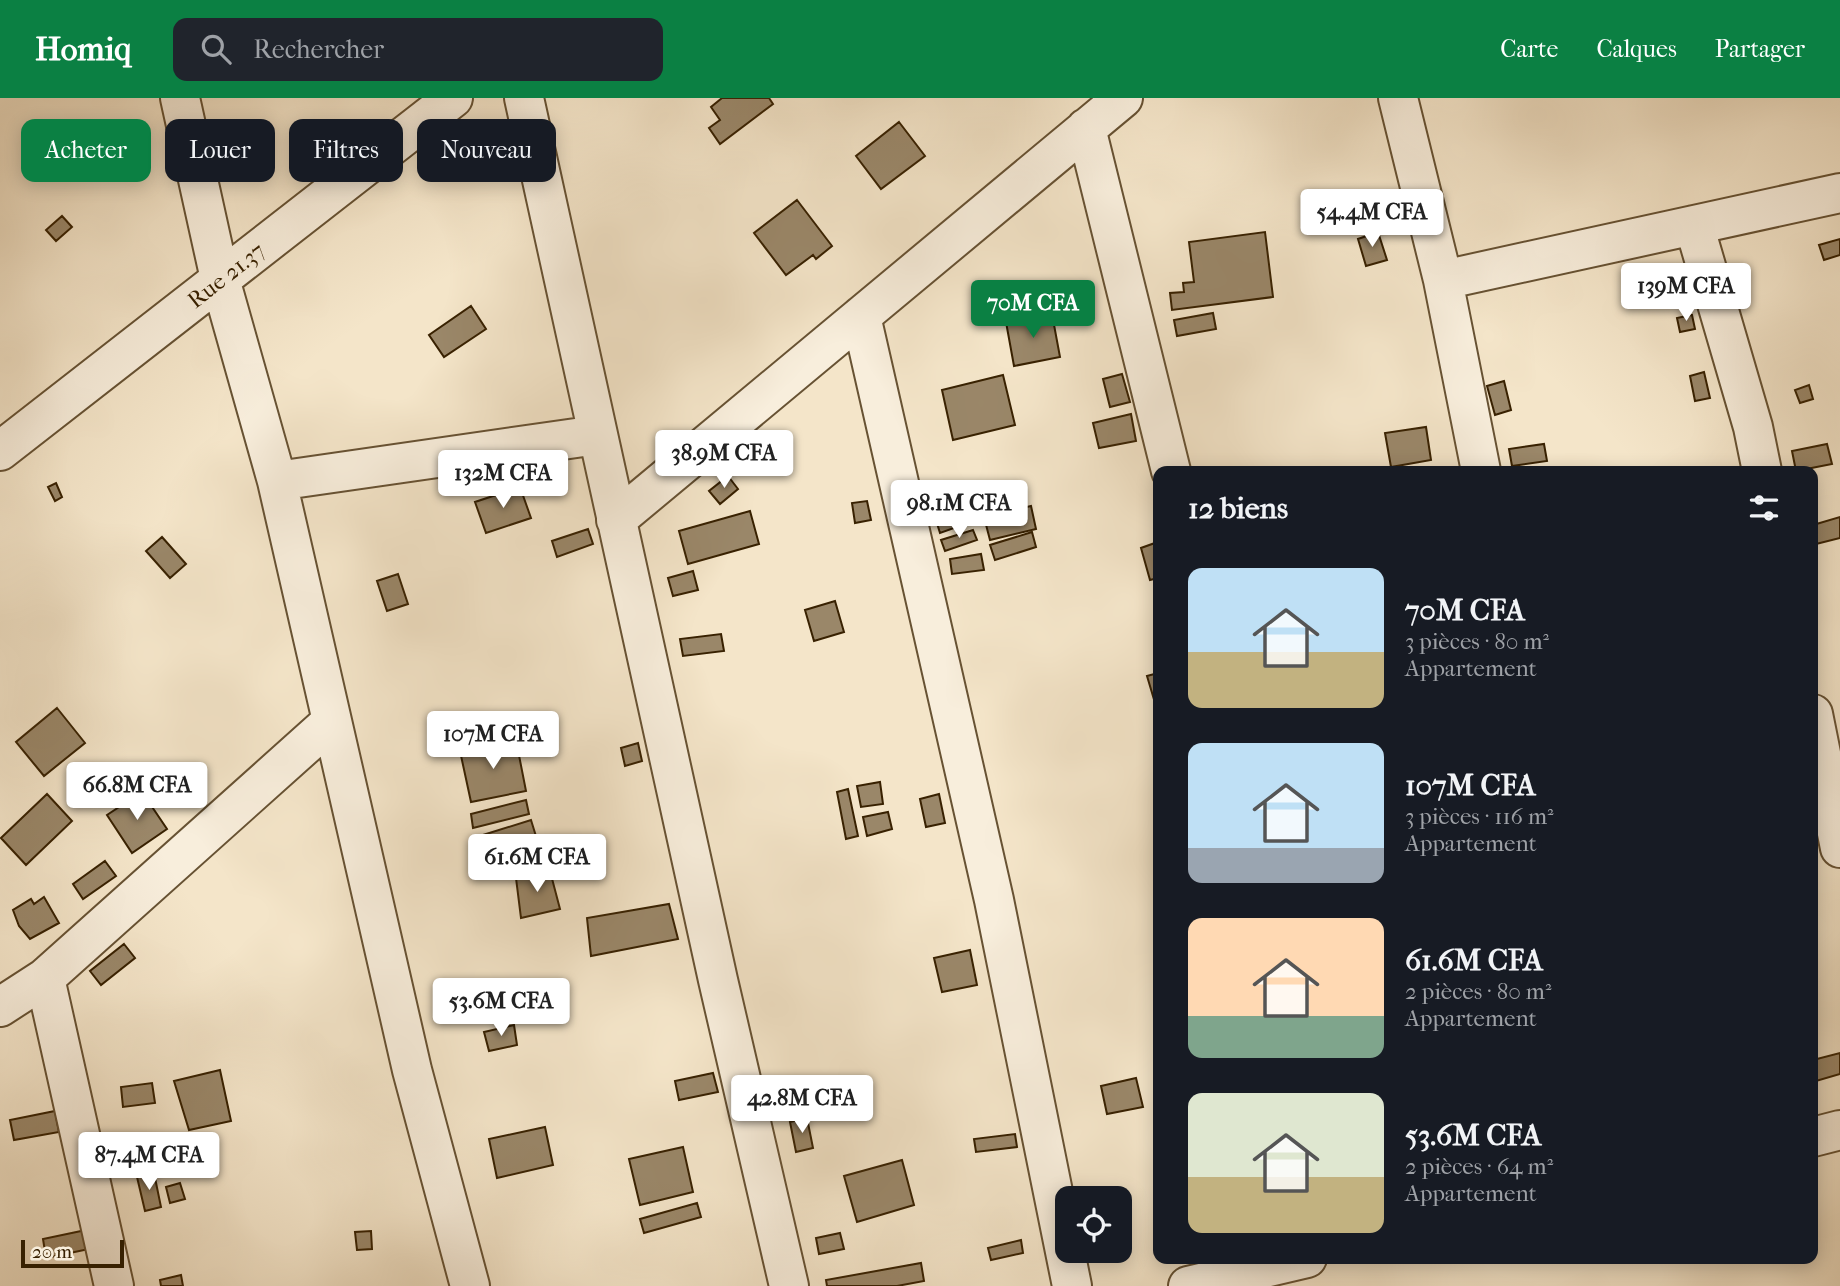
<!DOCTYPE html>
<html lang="fr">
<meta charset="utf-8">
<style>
body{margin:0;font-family:"IM FELL French Canon",serif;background:#20242c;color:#f1f3f6;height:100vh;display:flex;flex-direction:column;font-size:26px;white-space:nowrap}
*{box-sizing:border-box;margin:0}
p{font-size:23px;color:#9ea1a6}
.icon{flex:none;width:38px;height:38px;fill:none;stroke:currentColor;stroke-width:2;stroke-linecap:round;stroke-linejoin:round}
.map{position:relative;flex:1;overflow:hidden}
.panel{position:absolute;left:1153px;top:368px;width:665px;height:798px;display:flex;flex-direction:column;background:#171b24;border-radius:14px;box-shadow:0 4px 18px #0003}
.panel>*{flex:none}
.top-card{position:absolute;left:21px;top:21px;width:665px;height:63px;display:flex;gap:14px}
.buttons{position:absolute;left:1055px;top:1088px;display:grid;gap:14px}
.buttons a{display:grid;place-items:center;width:77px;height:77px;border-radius:14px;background:#171b24;box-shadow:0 4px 18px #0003;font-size:35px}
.scale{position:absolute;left:21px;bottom:18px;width:103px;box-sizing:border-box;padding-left:7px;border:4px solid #382101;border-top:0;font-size:19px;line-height:24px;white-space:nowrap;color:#382101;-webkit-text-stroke:5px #f8eedc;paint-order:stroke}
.price{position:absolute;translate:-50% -60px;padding:0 16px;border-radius:7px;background:#fff;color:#222;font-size:23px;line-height:46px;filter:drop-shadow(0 2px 4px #0008)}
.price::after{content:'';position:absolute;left:50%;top:42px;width:21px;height:16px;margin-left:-10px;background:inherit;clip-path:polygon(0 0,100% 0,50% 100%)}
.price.on{background:#0b8043;color:#fff}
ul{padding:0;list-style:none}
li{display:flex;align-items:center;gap:21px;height:175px;padding:0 35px}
li span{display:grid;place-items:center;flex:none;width:196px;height:140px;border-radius:14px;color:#555}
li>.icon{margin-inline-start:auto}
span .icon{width:84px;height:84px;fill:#fffc;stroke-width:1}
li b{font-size:30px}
h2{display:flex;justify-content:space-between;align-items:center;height:84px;padding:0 35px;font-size:30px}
.pill{padding:0 24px;border-radius:14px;background:#171b24;box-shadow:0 4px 18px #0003;font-size:24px;line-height:63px}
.pill.on{background:#0b8043;color:#fff}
header{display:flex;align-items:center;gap:42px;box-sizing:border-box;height:98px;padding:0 35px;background:#0b8043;color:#fff}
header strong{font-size:33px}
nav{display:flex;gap:38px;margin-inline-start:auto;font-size:24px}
.search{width:490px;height:63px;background:#20242c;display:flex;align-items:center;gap:18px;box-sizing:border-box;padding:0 24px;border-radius:14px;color:#9ea1a6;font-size:26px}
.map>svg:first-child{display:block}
.building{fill:#9a8769;stroke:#382101;stroke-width:2}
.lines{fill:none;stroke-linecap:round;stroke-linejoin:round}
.minor-casing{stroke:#675233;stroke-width:42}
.minor{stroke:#f8eedc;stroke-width:38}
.labels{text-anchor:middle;stroke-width:5;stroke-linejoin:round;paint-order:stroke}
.street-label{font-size:23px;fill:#382101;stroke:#f8eedc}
</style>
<header>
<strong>Homiq</strong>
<div class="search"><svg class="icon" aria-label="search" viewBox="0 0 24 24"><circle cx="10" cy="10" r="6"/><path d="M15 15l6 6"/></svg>Rechercher</div>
<nav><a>Carte</a><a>Calques</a><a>Partager</a></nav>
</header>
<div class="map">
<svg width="1840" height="1188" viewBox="0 0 1840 1188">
<rect width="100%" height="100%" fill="#f4e5c9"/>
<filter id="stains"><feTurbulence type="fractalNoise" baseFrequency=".00286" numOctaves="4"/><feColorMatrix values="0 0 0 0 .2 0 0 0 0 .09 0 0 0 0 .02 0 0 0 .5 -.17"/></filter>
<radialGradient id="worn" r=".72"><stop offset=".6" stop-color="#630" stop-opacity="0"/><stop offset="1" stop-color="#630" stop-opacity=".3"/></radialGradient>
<path class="building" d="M722 0H769L773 6 720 46 709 30 720 22 711 9Z
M899 24 925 58 881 91 856 58Z
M797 102 832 148 816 161 813 157 786 177 754 135Z
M62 118 72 129 56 143 46 132Z
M1265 134 1273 199 1172 212 1170 195 1184 194 1183 185 1194 184 1189 144Z
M1378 134 1387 162 1366 168 1358 141Z
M1840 141V157L1824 162 1819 147Z
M471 208 486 231 444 259 429 237Z
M1213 215 1216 231 1177 238 1174 222Z
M1052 216 1060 259 1014 268 1006 224Z
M1692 217 1695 231 1680 234 1677 220Z
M1704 274 1710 300 1695 303 1690 278Z
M1122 276 1130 304 1110 309 1103 281Z
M1003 277 1015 327 953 342 942 292Z
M1504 283 1511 312 1495 317 1487 288Z
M1809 287 1813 301 1800 305 1795 292Z
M1131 316 1136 343 1099 350 1093 325Z
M1426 329 1431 362 1391 369 1385 335Z
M1544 346 1547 363 1512 368 1509 351Z
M1827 346 1832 366 1796 373 1792 353Z
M728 378 738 391 720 406 709 393Z
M56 385 62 399 55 403 48 389Z
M520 389 531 420 486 435 475 404Z
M867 403 871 422 855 425 852 405Z
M1031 408 1036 431 990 442 984 419Z
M966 411 971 424 940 435 936 422Z
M750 413 759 446 688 466 679 433Z
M1840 419V440L1816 446 1813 427Z
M588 431 593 446 557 459 552 443Z
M973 432 977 442 945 453 941 442Z
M1032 434 1036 449 995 462 990 447Z
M162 439 186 466 170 480 146 453Z
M1155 445 1158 480 1150 482 1141 450Z
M981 456 984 472 952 476 950 461Z
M693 473 698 492 673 498 668 480Z
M398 476 408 506 387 513 377 483Z
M835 503 844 534 814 543 805 512Z
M721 536 724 553 683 558 680 541Z
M1158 575V615L1147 578Z
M57 610 85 645 44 678 16 644Z
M516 642 526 693 471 704 460 653Z
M638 645 642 663 625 668 621 650Z
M880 684 883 706 861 709 857 688Z
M848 691 858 738 846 741 837 694Z
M142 694 167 731 132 755 107 717Z
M47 696 72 723 26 767 1 740Z
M939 696 945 725 926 729 920 701Z
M526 702 529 716 473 730 471 716Z
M888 714 892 731 867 738 863 719Z
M531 722 539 748 490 762 483 737Z
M105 763 116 778 83 801 73 786Z
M550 773 560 811 521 820 516 780Z
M44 799 59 825 30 841 19 828 13 812 31 801 34 806Z
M669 806 678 841 591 858 587 820Z
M124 846 135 860 101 887 90 873Z
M970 852 977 887 942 894 934 860Z
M514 927 517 947 489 953 484 934Z
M1840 955V976L1816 983 1813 962Z
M220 972 231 1023 189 1032 174 983Z
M713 975 718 994 679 1002 675 983Z
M1136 980 1143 1009 1107 1016 1101 988Z
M152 985 155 1005 123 1009 121 989Z
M802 993 805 1012 790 1015 787 996Z
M55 1013 59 1034 14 1042 10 1022Z
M807 1020 813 1050 796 1054 790 1024Z
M545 1029 553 1067 497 1080 489 1041Z
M1015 1036 1017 1049 976 1054 974 1041Z
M683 1049 693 1094 640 1107 629 1061Z
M902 1062 914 1107 857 1124 844 1078Z
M154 1075 161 1109 145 1113 137 1079Z
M180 1085 185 1101 170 1105 166 1089Z
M697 1105 701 1119 644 1135 640 1121Z
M86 1132 89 1151 46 1160 43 1141Z
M371 1133 372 1151 357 1152 355 1134Z
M840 1135 844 1151 819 1156 816 1140Z
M1021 1142 1023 1155 991 1162 988 1150Z
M921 1165 924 1183 897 1188H827L826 1182Z
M181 1177 183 1188H161L160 1182Z"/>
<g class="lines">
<g class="minor-casing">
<path id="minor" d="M180 0 220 181 277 383 412 972 470 1188
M524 0 718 882 789 1188
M1398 0 1443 182 1481 373
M1086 30 1171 373
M1694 127 1753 329 1762 373
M1443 182 1840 95
M861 218 994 802 1072 1188
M0 353 453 0
M277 383 597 337
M616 422 1123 0
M1813 616 1840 750
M45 880 114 1188
M0 909 45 880 331 624
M1813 1039 1840 1032
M1188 1188 1307 1160"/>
</g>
<use href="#minor" class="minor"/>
</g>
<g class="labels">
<g class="street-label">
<text transform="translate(226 177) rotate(-38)" y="8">Rue 21.37</text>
</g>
</g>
<rect width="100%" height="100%" filter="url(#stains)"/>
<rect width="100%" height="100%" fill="url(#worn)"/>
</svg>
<div class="buttons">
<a><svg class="icon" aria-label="locate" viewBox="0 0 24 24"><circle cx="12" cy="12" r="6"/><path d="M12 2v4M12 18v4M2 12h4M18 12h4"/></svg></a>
</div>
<div class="scale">20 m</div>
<b class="price" style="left:1372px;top:151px">54.4M CFA</b>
<b class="price" style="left:1686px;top:225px">139M CFA</b>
<b class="price on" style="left:1033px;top:242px">70M CFA</b>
<b class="price" style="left:724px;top:392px">38.9M CFA</b>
<b class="price" style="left:503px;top:412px">132M CFA</b>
<b class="price" style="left:959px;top:442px">98.1M CFA</b>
<b class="price" style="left:493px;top:673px">107M CFA</b>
<b class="price" style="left:137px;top:724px">66.8M CFA</b>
<b class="price" style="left:537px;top:796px">61.6M CFA</b>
<b class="price" style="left:501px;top:940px">53.6M CFA</b>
<b class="price" style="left:802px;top:1037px">42.8M CFA</b>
<b class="price" style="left:149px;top:1094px">87.4M CFA</b>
<div class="top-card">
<a class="pill on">Acheter</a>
<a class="pill">Louer</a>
<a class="pill">Filtres</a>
<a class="pill">Nouveau</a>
</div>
<section class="panel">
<h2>12 biens<svg class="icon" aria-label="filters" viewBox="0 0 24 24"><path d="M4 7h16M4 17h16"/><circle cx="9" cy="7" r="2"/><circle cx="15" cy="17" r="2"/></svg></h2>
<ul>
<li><span style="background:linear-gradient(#bfe0f5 60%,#c2b280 0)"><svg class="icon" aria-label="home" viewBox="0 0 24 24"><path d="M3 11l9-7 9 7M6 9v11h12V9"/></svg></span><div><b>70M CFA</b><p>3 pièces · 80 m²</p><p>Appartement</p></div></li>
<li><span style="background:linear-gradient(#bfe0f5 75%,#9aa5b1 0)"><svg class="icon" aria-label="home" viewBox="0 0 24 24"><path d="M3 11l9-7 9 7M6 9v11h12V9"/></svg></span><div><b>107M CFA</b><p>3 pièces · 116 m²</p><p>Appartement</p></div></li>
<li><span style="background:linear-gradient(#ffd9b3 70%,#7fa58c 0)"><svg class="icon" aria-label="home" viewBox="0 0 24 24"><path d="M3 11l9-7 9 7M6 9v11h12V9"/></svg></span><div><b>61.6M CFA</b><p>2 pièces · 80 m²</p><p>Appartement</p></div></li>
<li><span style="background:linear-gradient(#dfe7d0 60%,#c2b280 0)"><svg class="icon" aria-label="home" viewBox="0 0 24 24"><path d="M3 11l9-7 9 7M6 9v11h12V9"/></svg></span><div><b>53.6M CFA</b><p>2 pièces · 64 m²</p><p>Appartement</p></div></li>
</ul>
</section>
</div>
